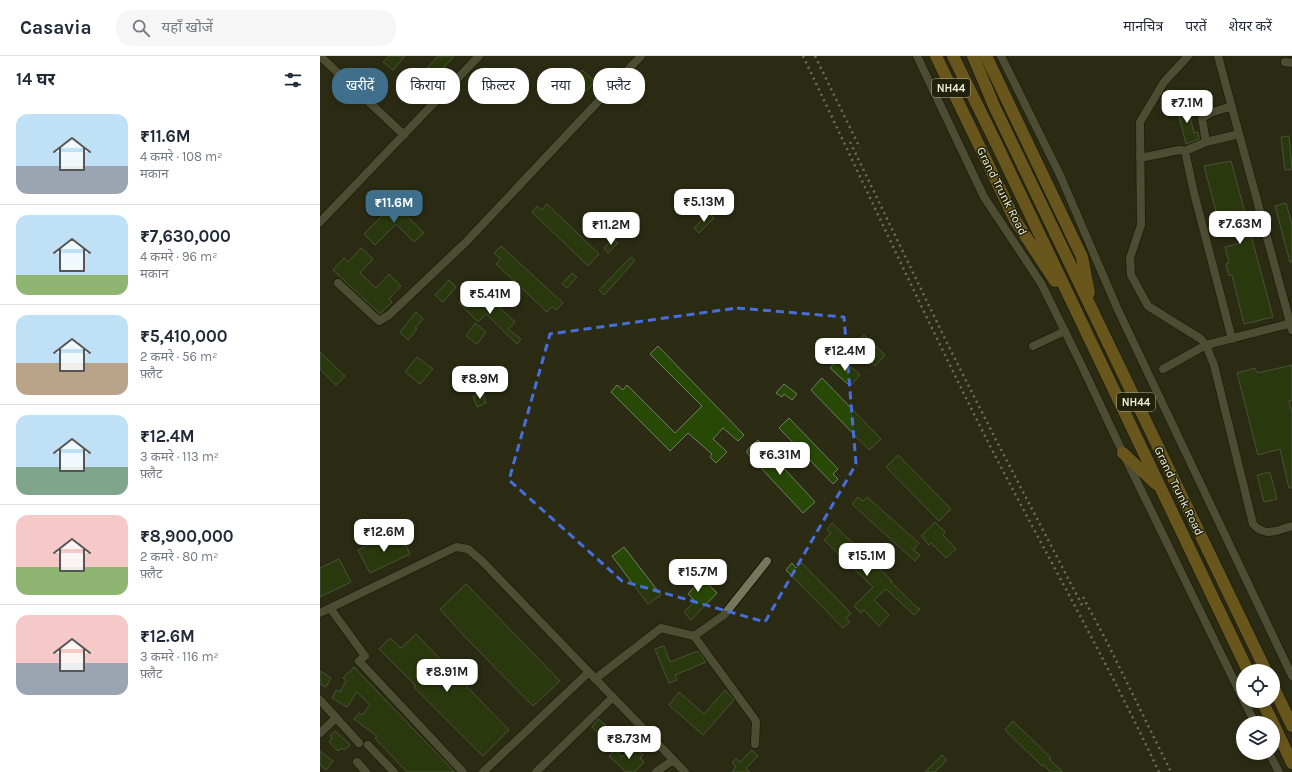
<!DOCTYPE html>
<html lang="hi">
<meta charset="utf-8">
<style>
body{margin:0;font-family:Karla,"Noto Sans Devanagari",sans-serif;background:#f6f6f7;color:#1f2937;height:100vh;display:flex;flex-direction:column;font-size:15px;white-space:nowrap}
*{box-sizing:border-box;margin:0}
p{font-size:13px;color:#747a83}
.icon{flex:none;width:22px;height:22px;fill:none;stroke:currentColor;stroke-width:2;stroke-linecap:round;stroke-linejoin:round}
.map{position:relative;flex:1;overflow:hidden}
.details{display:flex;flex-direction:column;background:#fff;width:320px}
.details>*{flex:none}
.top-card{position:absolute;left:12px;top:12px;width:380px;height:36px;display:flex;gap:8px}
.buttons{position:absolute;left:916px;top:608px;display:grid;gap:8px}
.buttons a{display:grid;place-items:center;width:44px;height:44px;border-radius:50%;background:#fff;box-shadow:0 2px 6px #0003;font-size:20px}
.price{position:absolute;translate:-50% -34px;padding:0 9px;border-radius:8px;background:#fff;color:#222;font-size:13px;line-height:26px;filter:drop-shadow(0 1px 2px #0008)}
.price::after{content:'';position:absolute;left:50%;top:24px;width:12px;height:9px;margin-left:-6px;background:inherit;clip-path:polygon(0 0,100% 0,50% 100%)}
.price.selected{background:#3f6f8a;color:#fff}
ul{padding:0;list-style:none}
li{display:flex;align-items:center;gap:12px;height:100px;padding:0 16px}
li+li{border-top:1px solid #e0e1e3}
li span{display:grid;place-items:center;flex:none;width:112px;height:80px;border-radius:12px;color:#555}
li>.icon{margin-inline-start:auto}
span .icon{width:48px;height:48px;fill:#fffc;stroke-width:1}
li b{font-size:17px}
h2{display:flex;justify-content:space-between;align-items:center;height:48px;padding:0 16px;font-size:17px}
.tag{padding:0 14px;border-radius:16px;background:#fff;box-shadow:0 2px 6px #0003;font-size:14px;line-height:36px}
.tag.selected{background:#3f6f8a;color:#fff}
header{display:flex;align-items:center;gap:24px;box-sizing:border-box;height:56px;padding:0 20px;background:#fff;border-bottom:1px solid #e0e1e3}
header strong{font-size:19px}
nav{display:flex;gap:22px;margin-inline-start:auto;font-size:14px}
.search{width:280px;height:36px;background:#f6f6f7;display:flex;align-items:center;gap:10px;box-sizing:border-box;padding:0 14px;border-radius:16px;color:#747a83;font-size:15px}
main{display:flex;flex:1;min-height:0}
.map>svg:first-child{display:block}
.building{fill:#284806;stroke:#6f7e66}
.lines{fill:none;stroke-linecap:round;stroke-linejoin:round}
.minor-casing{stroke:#141400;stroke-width:10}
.highway-casing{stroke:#141400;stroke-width:14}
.minor{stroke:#76765c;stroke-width:8}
.highway{stroke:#b28927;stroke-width:12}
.rail{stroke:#bfbfad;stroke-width:2.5;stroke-dasharray:2 4;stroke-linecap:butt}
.marked{fill:none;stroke:#476ed9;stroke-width:3;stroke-dasharray:8 5;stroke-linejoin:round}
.labels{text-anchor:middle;stroke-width:3;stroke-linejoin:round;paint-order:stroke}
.shield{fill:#22220a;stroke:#b0b09e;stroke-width:1}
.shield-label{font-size:11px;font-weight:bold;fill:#ededde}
.street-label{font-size:12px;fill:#ededde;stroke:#22220a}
</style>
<header>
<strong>Casavia</strong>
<div class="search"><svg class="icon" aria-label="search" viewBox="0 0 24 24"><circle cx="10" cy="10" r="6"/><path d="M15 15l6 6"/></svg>यहाँ खोजें</div>
<nav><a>मानचित्र</a><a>परतें</a><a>शेयर करें</a></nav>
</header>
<main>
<section class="details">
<h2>14 घर<svg class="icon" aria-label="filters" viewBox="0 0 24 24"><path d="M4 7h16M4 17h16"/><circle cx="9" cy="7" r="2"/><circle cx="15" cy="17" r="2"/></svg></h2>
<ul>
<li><span style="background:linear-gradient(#bfe0f5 65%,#9aa5b1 0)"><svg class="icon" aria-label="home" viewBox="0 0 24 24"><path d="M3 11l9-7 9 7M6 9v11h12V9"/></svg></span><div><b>₹11.6M</b><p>4 कमरे · 108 m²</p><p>मकान</p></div></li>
<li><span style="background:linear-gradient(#bfe0f5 75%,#8fb573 0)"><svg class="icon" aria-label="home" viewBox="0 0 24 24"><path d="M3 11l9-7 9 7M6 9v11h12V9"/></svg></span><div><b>₹7,630,000</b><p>4 कमरे · 96 m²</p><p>मकान</p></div></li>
<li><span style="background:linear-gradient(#bfe0f5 60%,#b9a48a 0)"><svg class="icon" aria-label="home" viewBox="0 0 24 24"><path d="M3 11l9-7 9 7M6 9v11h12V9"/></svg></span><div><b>₹5,410,000</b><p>2 कमरे · 56 m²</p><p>फ़्लैट</p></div></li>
<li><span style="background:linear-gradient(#bfe0f5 65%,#7fa58c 0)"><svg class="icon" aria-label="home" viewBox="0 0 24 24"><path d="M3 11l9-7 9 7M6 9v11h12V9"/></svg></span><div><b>₹12.4M</b><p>3 कमरे · 113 m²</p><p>फ़्लैट</p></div></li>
<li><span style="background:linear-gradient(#f6c9c9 65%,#8fb573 0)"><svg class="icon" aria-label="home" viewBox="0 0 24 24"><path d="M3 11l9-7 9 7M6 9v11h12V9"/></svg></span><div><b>₹8,900,000</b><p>2 कमरे · 80 m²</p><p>फ़्लैट</p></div></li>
<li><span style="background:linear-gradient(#f6c9c9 60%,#9aa5b1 0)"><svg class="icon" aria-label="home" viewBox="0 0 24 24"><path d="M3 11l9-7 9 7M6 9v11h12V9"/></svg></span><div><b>₹12.6M</b><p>3 कमरे · 116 m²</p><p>फ़्लैट</p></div></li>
</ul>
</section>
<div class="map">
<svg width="972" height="716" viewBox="0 0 972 716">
<rect width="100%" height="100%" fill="#2c2c14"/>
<path class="building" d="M69 0H85L73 14 63 6Z
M118 0H134L100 39 91 31Z
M262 14 275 26 265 36 253 24Z
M870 48 872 56 869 57 874 77 878 76 879 83 866 88 857 52Z
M969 80 972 113 965 114 961 81Z
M911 105 953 261 924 268 912 219 909 220 906 208 909 207 905 191 921 187 912 155 897 159 884 110Z
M78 144 87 152 83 156 104 177 94 186 76 168 55 189 44 178Z
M966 147 972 169V206H970L955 150Z
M227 148 279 198 268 210 212 156 217 150 222 154Z
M389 157 394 162 379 177 374 172Z
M293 183 298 187 288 197 284 192Z
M181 190 243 247 236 254 232 251 227 256 176 208 181 203 174 197Z
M41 192 53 203 40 217 56 232 69 218 81 230 69 243 72 246 60 258 13 214 24 202 28 206Z
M311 201 315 204 303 218 284 239 279 234Z
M252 217 257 221 247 232 242 228Z
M129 224 136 231 123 246 115 239Z
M149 237 164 252 172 244 195 266 188 273 201 283 197 288 166 258 158 266 139 247Z
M96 256 103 263 95 272 97 273 88 284 80 276Z
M155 267 166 276 157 288 146 280Z
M544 279 565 299 555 310 534 289Z
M338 290 424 379 418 385 403 372 393 383 407 396 396 407 390 401 392 398 368 377 350 395 291 336 297 329 303 334 307 329 355 377 382 350 330 298Z
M0 296 25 320 16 329 0 313Z
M97 301 113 313 100 328 85 316Z
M520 301 540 319 530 330 510 312Z
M972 309V344L969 345 972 357V432H969L960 393 938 399 917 317 935 312 937 317Z
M502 322 561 383 549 394 491 334Z
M464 328 477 338 472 344 464 338 462 341 456 337Z
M163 337 166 347 157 351 153 340Z
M469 362 518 413 513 418 518 423 513 428 459 372Z
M438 384 495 446 483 457 427 397V394Z
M578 399 631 453 619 465 566 411Z
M950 416 957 443 944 446 937 419Z
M538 441 543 445 547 441 599 487 593 494 600 499 595 505 532 448Z
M615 466 625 476 623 479 636 493 626 502 611 487 609 489 601 480Z
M512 467 572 525 571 526 593 548 600 553 594 559 566 533 554 544 569 559 559 570 544 554 541 557 534 550 553 531 504 484 511 477 507 473Z
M80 478 90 498 50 517 38 494 55 486 56 489Z
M304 491 341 539 328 548 292 500Z
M19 503 31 526 0 541V512Z
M472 507 476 512 482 507 531 557 526 563 530 566 523 572 466 514Z
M373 510 384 520 382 522 397 537 371 564 364 556 375 545 368 538 375 530 364 519Z
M146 528 240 625 213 650 145 581 120 553Z
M96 578 189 674 163 700 94 631 96 630 59 593 70 582 81 592Z
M344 590 350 606 378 595 386 606 355 619 357 624 349 627 335 593Z
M34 611 102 682 135 716H87L55 682 57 680 34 663 39 657 42 659 50 649 37 636 27 651 12 642 16 634 20 636 26 625 23 622Z
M0 615 11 622 6 631 0 628Z
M405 634 414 644 383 679 349 649 359 636 384 658Z
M278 663 288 671 281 680 272 671Z
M693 665 731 702 729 703 743 716H731L723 709 722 710 685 674Z
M15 675 30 689 24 694 22 692 18 695 9 686 12 683 10 680Z
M313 690 323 699 320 702 324 706 315 716H306L289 700 295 694 302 701Z
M432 694 438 700 426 712 430 716H412L416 711 412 707 416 703 420 706Z
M0 695 13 705 6 714 0 709Z
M622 699 627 704 615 716H605Z"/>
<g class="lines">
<g class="minor-casing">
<path id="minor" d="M0 0 84 79
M597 0 664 141 721 227 761 308 803 397 923 643
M681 0 740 119 798 254 972 620
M868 0 844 26 820 66 821 169 810 202 811 219 828 250 881 283 886 289 894 309 933 468C945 482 957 474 972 470
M898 0 972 274
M965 6 972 7
M886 86 882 62 890 57 912 50
M865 95 874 137 912 283
M820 102 859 94 865 95 886 86 919 78
M0 166 159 0
M18 227 59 265 69 259 146 186 321 0
M713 290 745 275
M843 313 886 289 972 267
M10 552 45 600 39 605 143 716
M0 557 136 491 148 493 162 505 365 716
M374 580 436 665 435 688
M275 623 341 572 374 580 404 559 447 505
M0 644 39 687
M924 645 935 667
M0 677 16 662
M48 689 74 716
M949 697 959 716
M37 706 46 716
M163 716 269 616
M216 716 293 641
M336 716 353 704"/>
</g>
<g class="highway-casing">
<path id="highway" d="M616 0 695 164 735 225
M633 0 676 87 928 615
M653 0 675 52 946 615
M666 0 762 201 769 237
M803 397 836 428
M953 630 972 670
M942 645 953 667
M953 667 972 707"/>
</g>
<use href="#minor" class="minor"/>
<use href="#highway" class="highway"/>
<path class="rail" d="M483 0C544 128 603 257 667 384 724 495 786 603 839 716
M495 0 540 92
M530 86 628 289 675 382 763 551
M763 541 787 586 851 716"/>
</g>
<path d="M0 0H972V716H0ZM417 252 524 261 536 408 445 566 302 525 189 424 230 278Z" fill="#2c2c14" fill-opacity=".55" fill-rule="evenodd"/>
<path class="marked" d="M417 252 524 261 536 408 445 566 302 525 189 424 230 278Z"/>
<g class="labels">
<g class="shield">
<rect x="612" y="23" width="38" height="18" rx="3"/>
<rect x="797" y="337" width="38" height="18" rx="3"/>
</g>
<g class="shield-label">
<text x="631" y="36">NH44</text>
<text x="816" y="350">NH44</text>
</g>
<g class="street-label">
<text transform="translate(682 135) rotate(63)" y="4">Grand Trunk Road</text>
<text transform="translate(859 435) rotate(64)" y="4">Grand Trunk Road</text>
</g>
</g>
</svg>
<div class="buttons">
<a><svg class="icon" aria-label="locate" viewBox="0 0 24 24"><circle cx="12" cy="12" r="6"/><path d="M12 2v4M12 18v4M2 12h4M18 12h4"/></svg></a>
<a><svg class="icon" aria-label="layers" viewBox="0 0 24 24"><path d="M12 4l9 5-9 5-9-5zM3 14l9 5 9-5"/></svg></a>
</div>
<b class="price" style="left:867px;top:68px">₹7.1M</b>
<b class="price" style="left:384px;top:167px">₹5.13M</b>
<b class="price selected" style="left:74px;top:168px">₹11.6M</b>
<b class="price" style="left:920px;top:189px">₹7.63M</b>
<b class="price" style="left:291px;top:190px">₹11.2M</b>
<b class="price" style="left:170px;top:259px">₹5.41M</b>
<b class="price" style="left:525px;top:316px">₹12.4M</b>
<b class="price" style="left:160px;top:344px">₹8.9M</b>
<b class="price" style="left:460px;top:420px">₹6.31M</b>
<b class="price" style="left:64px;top:497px">₹12.6M</b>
<b class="price" style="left:547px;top:521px">₹15.1M</b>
<b class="price" style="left:378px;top:537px">₹15.7M</b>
<b class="price" style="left:127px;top:637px">₹8.91M</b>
<b class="price" style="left:309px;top:704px">₹8.73M</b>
<div class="top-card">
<a class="tag selected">खरीदें</a>
<a class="tag">किराया</a>
<a class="tag">फ़िल्टर</a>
<a class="tag">नया</a>
<a class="tag">फ़्लैट</a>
</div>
</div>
</main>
